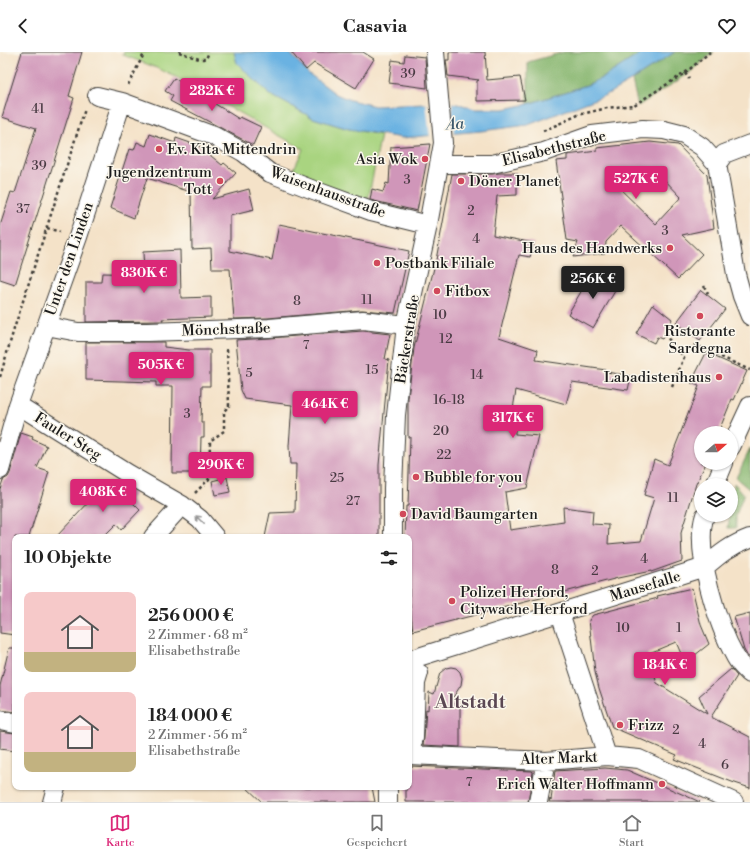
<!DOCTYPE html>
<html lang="de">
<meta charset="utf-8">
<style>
body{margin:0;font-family:"Libre Bodoni",serif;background:#f2f2f2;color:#222;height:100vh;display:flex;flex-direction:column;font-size:15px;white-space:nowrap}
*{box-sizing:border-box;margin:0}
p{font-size:13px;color:#767676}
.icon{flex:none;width:22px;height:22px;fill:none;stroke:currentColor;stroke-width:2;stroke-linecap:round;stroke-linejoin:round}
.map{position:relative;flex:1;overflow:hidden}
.side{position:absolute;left:12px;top:482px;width:400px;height:256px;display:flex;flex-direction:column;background:#fff;border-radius:8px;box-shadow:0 1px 3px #0004}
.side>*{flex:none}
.needle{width:26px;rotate:70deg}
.buttons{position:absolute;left:694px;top:374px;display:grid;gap:8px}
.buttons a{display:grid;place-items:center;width:44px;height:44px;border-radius:50%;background:#fff;box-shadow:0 1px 3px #0004;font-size:20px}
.price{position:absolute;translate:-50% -34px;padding:0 9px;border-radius:4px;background:#db2777;color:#fff;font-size:13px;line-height:26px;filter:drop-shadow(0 1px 2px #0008)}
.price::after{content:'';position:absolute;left:50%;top:24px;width:12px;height:9px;margin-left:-6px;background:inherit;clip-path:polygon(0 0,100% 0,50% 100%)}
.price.active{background:#222;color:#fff}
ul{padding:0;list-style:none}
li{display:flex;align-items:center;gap:12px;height:100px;padding:0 12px}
li span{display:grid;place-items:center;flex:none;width:112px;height:80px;border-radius:8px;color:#555}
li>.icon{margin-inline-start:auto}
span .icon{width:48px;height:48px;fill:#fffc;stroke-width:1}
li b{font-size:17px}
h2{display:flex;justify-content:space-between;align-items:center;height:48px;padding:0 12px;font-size:17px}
header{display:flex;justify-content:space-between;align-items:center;height:52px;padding:0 12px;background:#fff;font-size:18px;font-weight:800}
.tabs{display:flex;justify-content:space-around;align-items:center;height:56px;border-top:1px solid #e0e0e0;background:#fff;font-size:11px;color:#767676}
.tabs a{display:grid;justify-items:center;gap:2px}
.tabs .active{color:#db2777}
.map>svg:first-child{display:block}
.green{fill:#a9d480;stroke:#62784e}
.forest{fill:#86b66e;stroke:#516945}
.water{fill:#6bb2e2;stroke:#44677f}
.pier{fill:#f4e2c8}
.building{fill:#d096b9;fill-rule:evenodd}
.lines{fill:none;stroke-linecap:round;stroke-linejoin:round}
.minor-casing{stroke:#3c3a36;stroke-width:20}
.path{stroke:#3c3a36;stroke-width:2.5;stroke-dasharray:3 3;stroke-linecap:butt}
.minor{stroke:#fff;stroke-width:18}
.oneway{stroke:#999}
.poi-dot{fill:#d1495b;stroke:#fbf7ec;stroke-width:1.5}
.labels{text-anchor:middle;stroke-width:3;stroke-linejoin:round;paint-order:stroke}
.number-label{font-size:13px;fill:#493a43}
.street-label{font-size:15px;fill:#1c1c1c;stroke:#fbf7ec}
.poi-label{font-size:15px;fill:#1c1c1c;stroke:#fbf7ec;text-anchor:start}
.water-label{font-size:16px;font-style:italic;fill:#3c586b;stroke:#fbf7ec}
.district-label{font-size:19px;font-weight:bold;fill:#5b4753;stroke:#fbf7ec}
</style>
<header><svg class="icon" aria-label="back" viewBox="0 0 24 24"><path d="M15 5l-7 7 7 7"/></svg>Casavia<svg class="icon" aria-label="heart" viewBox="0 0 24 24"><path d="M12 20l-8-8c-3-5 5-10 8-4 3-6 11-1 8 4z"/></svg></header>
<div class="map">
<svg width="750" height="750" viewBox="0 0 750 750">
<rect width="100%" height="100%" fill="#fbf7ec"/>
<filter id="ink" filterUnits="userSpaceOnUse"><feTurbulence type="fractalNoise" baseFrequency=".025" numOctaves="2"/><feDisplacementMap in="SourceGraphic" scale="8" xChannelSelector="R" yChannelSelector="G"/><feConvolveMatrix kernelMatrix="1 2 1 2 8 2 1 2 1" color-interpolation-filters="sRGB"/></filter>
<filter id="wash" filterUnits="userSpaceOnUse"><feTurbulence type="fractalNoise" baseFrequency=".012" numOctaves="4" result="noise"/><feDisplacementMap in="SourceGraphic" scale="16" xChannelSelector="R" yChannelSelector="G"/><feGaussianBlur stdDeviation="0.9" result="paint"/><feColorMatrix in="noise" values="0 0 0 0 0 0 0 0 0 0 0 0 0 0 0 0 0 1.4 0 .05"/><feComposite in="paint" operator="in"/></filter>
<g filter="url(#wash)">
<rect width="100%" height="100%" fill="#f4e2c8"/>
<path class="green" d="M124 0H234L237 11 269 42 313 66 349 77 381 83 367 153 292 121 303 97 176 25 152 14 123 3Z"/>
<path class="forest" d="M564 0H643L604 25 587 33 528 52V10Z
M675 0H714L688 22 638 54 632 28Z
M750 397V438L736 426Z
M734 431 744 442 736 463V476H728L730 463H731Z"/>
<path class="water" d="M234 0H289L308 21 336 42 350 48 375 54 452 51 463 53 475 57H504L528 52 587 33 604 25 643 0H675L632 28 606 43 528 73 481 79 402 86 349 77 313 66 269 42 237 11Z"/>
<path class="pier" d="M452 49 454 84 430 86 426 50Z"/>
<g id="blocks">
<path class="building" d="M22 0H82L69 44 74 46 15 233 0 228V174L11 140 15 141 36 76 2 65Z
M291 0H363L374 7 356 36 314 11 306 18Z
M449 0H485L487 28 520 25 525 48 477 49V29L479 28 448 24 446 8H449Z
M405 3 425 5 427 36 389 31 392 8 404 10Z
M174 26 239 67 240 65 261 75 253 93 170 49 173 44 165 39Z
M150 82 175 91 176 86 199 94 222 113 224 111 236 121 212 147 249 137 254 158 230 164V199L272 208 279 172 409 199 395 261 362 258 268 266 234 267 230 217H212L211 196 192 197 191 140 147 126 134 166 110 156 129 97 134 98 137 90 146 94Z
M650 90 678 93 707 123 714 176 682 183 702 202 678 227 621 174 606 190 605 201 573 205 578 190 567 188 556 109 567 108V103L597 99V96ZM662 125 681 145 656 172 613 130Z
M430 92 417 159 370 148 372 137 383 140 386 131 389 132 391 95Z
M499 121H517V143L497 144 493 183 534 191 530 205 519 203 499 285 538 298 536 308 606 318V320L631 324 628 338 572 330 566 352 516 338 510 376 515 377V382L539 384 527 436 505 440 510 478 564 470 563 455 593 459 592 472 609 473 608 492 641 489 654 446 644 443 654 407 668 413 699 334 691 331 706 301 747 319 734 348 732 347 718 381H701V411H706L696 432 681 481 682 509 651 520V519L618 526 413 579 409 546V485H405L406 454H408L410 385H408V346L414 296 436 208 452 122H492Z
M180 198 181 246 211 245V265L162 267 163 269 86 270V230H101L102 221 144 222 143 200Z
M593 219 618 234 593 276 568 262Z
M701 238 725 257 700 289 676 271Z
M653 252 672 267 662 287 657 285 654 291 636 282Z
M363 279 390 282 385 307 389 308 379 413V485H265L270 461 295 460 296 412H290L289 394 292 353 245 347 241 338 236 288 270 286Z
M86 290H164V295L189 298H210V334H202L201 371H204V385H201L200 421H172L173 334H156V330L86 328Z
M21 381 33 385 32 387 47 394 37 416 49 420 29 485H15V583L0 581V437L3 428 8 425 10 421Z
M227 425 230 440 215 443 212 429Z
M109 429 119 438 124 432 135 443 130 448 140 458 121 478 116 472 103 485H56Z
M692 536 701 573 709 592 685 611 676 590 647 602 657 631 707 662 699 644 731 617 737 624 711 665 750 685V736L732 730 674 707 677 703 612 675 599 636 595 620 589 568 593 563 658 546 657 544Z
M750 561V605H748L744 598 734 565Z
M9 596H15V660L0 658V634Z
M451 615 456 616 460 620 462 626 461 633 450 650 460 654V695L423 693 424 686 426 657 428 658 429 640 434 642 440 621 446 616Z
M0 679 15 681V699L0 697Z
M409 714 532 719 533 720 528 750H406V735H409Z
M605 716 627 718 700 750H549L550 746 551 748 555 719Z
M246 735H372L375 750H262Z"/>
</g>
</g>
<g filter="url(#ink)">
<use href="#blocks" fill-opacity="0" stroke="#3c3a36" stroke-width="1"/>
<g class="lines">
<g class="minor-casing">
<path id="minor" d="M97 44 122 50 214 84 243 100 270 121 311 137 371 159 428 173
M439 112H492L544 100 592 83 643 77 664 78 684 83 702 95 717 112 736 222 742 244 750 264
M717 112 724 102 750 92
M46 274 78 280H147L269 276 363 268 406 273
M18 353 128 422 182 453 200 467 215 485
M731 395 750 354
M0 418 18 353 78 185 122 50
M715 433 724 411
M705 463C693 498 718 574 736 606 739 612 745 617 750 622
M153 485 182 453
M393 485V436L396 363 406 273 428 173 443 91 435 0
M560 561 607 704
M409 608 705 515C720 502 731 493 750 486
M409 616 419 621 416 631 414 686 409 702
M0 668 15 671
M409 703 546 709 607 704 639 707 734 750
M52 750 56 735
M388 750V735
M538 750 546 709"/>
</g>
<path class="path" d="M179 0 199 7H206L209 0
M685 21 689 27
M128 33 145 0
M543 79 578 63 607 56 634 53 685 21 710 0
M47 176 60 180
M704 234 709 244
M664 282 684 305
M0 325 14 277 85 57
M672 335 687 298 695 293 750 318
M195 441 209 427 210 389 224 379V359L229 354 227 296"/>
<use href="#minor" class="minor"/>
</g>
<defs><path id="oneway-shaft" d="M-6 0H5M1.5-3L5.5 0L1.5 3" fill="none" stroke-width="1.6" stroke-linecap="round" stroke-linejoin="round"/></defs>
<use class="oneway" href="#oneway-shaft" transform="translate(200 468) rotate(-135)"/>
</g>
<g class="poi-dot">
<circle cx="159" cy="97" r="4"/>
<circle cx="425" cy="107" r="4"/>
<circle cx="220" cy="129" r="4"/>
<circle cx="461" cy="129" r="4"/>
<circle cx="670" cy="196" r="4"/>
<circle cx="377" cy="211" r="4"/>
<circle cx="437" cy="239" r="4"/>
<circle cx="700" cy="264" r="4"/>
<circle cx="719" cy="325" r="4"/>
<circle cx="416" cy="425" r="4"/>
<circle cx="403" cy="462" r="4"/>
<circle cx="452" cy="549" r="4"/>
<circle cx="620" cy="673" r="4"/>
<circle cx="662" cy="732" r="4"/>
</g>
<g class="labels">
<g class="number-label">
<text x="408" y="26">39</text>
<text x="38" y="61">41</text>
<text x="39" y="118">39</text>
<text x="407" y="132">3</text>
<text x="23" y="161">37</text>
<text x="471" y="163">2</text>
<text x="665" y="183">3</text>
<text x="476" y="191">4</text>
<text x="367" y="252">11</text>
<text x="297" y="253">8</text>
<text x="440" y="267">10</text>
<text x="446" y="291">12</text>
<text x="306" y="297">7</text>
<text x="372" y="322">15</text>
<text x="249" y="325">5</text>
<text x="477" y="327">14</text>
<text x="449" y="352">16-18</text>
<text x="187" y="366">3</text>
<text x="441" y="383">20</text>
<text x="444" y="407">22</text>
<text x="337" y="430">25</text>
<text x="673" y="450">11</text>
<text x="353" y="453">27</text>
<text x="644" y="511">4</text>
<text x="555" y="522">8</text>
<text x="595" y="523">2</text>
<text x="623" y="580">10</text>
<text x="679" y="580">1</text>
<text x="676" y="682">2</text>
<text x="702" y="696">4</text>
<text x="725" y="717">6</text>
<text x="469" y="734">7</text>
</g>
<g class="street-label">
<text transform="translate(554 96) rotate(-14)" y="5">Elisabethstraße</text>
<text transform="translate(328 140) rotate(20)" y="5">Waisenhausstraße</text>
<text transform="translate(69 207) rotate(-71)" y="5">Unter den Linden</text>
<text transform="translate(226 277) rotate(-2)" y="5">Mönchstraße</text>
<text transform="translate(407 287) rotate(-81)" y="5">Bäckerstraße</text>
<text transform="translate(68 384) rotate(32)" y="5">Fauler Steg</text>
<text transform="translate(645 534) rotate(-17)" y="5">Mausefalle</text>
<text transform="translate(559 706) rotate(-2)" y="5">Alter Markt</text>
</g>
<g class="poi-label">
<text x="167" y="102">Ev. Kita Mittendrin</text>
<text x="417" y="112" text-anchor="end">Asia Wok</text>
<text x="212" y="125" text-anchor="end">Jugendzentrum<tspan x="212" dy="17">Tott</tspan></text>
<text x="469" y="134">Döner Planet</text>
<text x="662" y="201" text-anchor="end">Haus des Handwerks</text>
<text x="385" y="216">Postbank Filiale</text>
<text x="445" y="244">Fitbox</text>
<text x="700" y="284" text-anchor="middle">Ristorante<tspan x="700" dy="17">Sardegna</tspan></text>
<text x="711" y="330" text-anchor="end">Labadistenhaus</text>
<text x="424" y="430">Bubble for you</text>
<text x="411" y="467">David Baumgarten</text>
<text x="460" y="545">Polizei Herford,<tspan x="460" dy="17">Citywache Herford</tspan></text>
<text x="628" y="678">Frizz</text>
<text x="654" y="737" text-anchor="end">Erich Walter Hoffmann</text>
</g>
<g class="water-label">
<text transform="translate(455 71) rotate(-4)" y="6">Aa</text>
</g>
<g class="district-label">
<text x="470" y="656">Altstadt</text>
</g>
</g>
</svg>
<div class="buttons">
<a><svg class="needle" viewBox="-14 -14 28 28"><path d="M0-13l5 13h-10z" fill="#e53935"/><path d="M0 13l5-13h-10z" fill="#767676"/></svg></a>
<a><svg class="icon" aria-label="layers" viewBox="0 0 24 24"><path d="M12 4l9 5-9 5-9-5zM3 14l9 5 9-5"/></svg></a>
</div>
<b class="price" style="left:212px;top:60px">282K €</b>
<b class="price" style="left:636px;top:148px">527K €</b>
<b class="price" style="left:144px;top:242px">830K €</b>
<b class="price active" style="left:593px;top:248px">256K €</b>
<b class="price" style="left:161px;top:334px">505K €</b>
<b class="price" style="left:325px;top:373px">464K €</b>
<b class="price" style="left:513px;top:387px">317K €</b>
<b class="price" style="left:221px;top:434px">290K €</b>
<b class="price" style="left:103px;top:461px">408K €</b>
<b class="price" style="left:665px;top:634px">184K €</b>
<section class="side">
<h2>10 Objekte<svg class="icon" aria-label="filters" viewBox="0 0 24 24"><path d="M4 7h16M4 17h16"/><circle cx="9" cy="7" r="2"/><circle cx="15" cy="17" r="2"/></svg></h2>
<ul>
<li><span style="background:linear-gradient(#f6c9c9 75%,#c2b280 0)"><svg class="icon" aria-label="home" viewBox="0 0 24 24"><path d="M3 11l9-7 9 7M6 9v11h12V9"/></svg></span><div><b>256 000 €</b><p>2 Zimmer · 68 m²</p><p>Elisabethstraße</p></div></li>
<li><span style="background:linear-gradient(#f6c9c9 75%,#c2b280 0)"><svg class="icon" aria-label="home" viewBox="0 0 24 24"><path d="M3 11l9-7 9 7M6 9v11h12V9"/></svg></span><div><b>184 000 €</b><p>2 Zimmer · 56 m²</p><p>Elisabethstraße</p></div></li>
</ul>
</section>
</div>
<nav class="tabs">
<a class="active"><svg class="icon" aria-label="map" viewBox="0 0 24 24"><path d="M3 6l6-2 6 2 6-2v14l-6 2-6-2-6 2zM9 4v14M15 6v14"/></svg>Karte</a>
<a><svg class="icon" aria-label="saved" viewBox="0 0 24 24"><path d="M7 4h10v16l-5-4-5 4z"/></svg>Gespeichert</a>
<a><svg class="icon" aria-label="home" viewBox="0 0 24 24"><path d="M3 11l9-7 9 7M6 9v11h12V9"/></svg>Start</a>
</nav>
